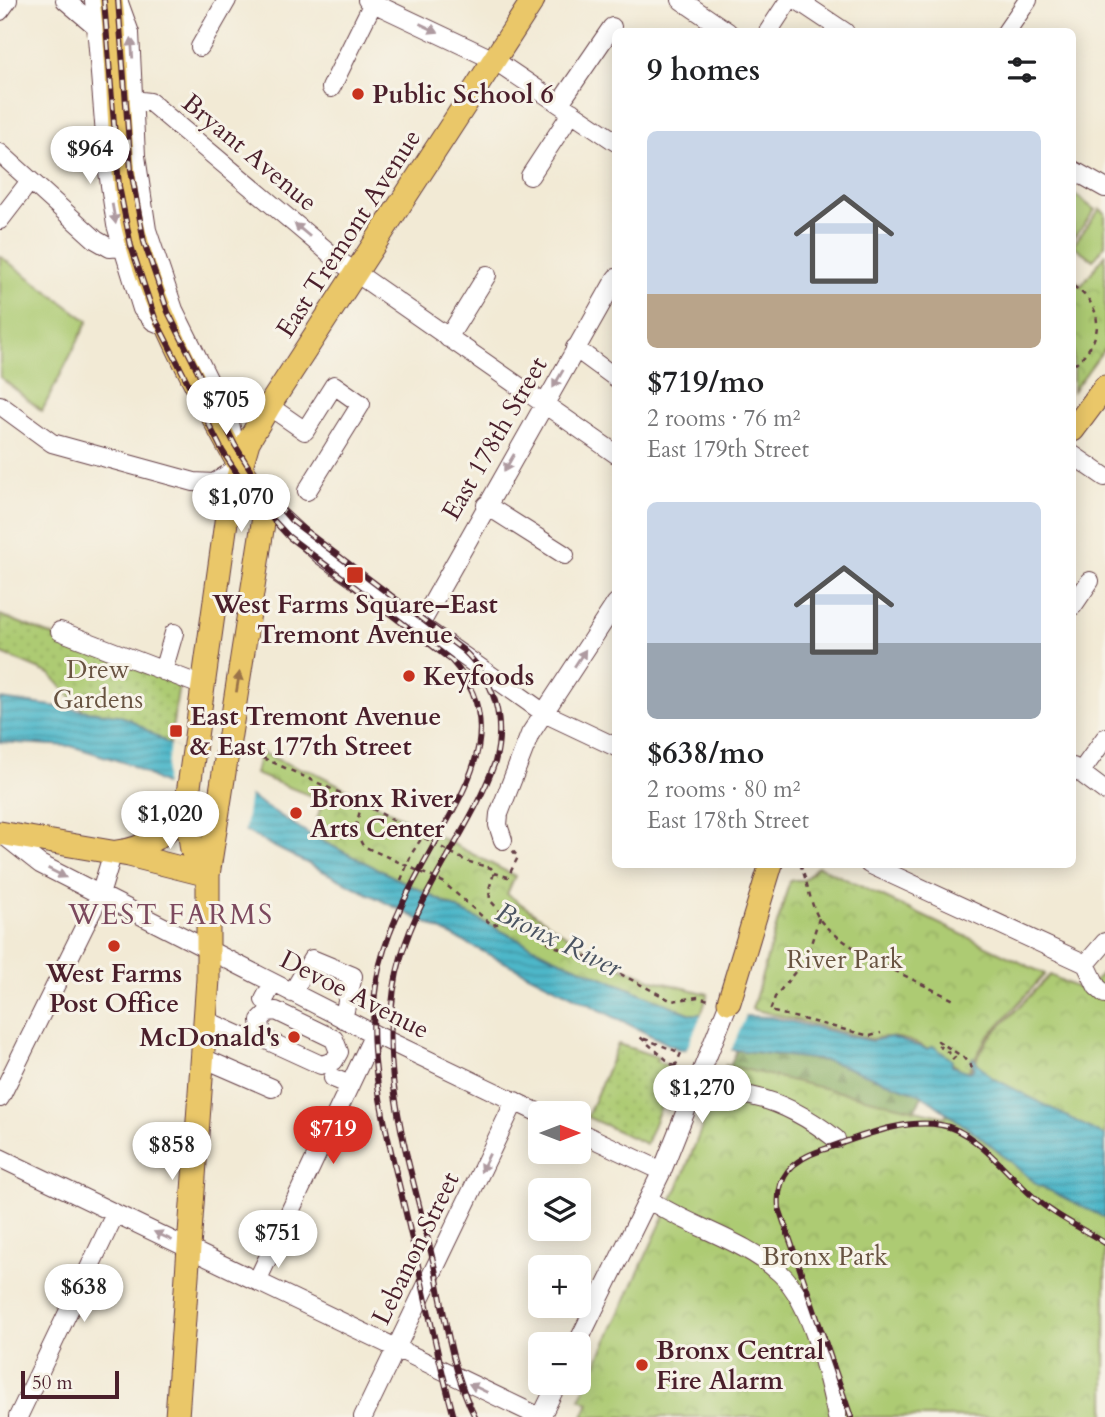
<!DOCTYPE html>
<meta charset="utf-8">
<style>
body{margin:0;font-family:Cardo,serif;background:#f2f2f2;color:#202124;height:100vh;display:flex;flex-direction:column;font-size:26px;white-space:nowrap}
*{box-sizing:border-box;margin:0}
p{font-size:23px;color:#757577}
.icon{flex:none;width:38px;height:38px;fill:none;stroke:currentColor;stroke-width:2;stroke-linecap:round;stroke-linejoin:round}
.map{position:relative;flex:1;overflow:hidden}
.drawer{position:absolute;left:612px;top:28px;width:464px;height:840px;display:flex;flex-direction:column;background:#fff;border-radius:10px;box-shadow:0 4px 18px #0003}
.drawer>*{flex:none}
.needle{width:46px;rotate:90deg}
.tools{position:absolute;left:528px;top:1101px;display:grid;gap:14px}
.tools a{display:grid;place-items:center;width:63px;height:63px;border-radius:10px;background:#fff;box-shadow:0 4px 18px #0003;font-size:35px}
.scale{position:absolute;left:21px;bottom:18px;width:98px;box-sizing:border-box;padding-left:7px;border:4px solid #4a1f2b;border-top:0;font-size:19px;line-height:24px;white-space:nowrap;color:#4a1f2b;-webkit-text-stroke:5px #f7f3e8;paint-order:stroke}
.price{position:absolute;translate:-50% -60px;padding:0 16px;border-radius:24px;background:#fff;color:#222;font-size:23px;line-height:46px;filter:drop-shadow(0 2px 4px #0008)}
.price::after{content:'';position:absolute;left:50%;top:42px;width:21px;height:16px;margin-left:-10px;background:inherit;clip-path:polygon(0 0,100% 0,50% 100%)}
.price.on{background:#d93025;color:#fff}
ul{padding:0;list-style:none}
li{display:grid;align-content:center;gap:14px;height:371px;padding:0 35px}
li span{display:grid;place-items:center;height:217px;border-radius:10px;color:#555}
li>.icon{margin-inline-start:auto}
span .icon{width:126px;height:126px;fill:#fffc;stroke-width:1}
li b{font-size:30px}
h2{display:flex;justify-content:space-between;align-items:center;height:84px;padding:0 35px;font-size:30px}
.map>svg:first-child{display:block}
.grass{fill:#adcb73;stroke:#7c754f;stroke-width:2}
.forest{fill:url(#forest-firs);stroke:#6a6748;stroke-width:2}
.park{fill:url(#park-crowns);stroke:#7c754f;stroke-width:2}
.garden{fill:url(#garden-dots);stroke:#7c754f;stroke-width:2}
.water{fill:url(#water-rules);stroke:#4c6b7a;stroke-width:2}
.pier{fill:#f2ead5}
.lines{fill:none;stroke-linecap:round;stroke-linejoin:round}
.minor-casing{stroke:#633d44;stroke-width:20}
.major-casing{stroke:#633d44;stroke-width:25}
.path{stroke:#633d44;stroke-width:2.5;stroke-dasharray:5 5;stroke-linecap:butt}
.minor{stroke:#fff;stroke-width:18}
.major{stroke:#eac769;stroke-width:23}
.rail-casing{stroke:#4a1f2b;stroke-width:6}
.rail{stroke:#f7f3e8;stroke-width:3.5;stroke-dasharray:10;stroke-linecap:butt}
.oneway{fill:#ae9aa0}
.oneway2{fill:#9a734a}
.poi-dot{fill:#c8321e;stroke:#f7f3e8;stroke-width:2.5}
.labels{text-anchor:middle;stroke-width:6;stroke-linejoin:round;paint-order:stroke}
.poi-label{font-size:26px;font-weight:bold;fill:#4a1f2b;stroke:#f7f3e8;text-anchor:start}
.street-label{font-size:26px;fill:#4a1f2b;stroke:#f7f3e8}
.park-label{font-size:26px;fill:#685341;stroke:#f7f3e8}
.neighbourhood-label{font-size:28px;letter-spacing:2px;fill:#7c495e;stroke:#f7f3e8}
.water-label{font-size:28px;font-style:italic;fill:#4b5462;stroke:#f7f3e8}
</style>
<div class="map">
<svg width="1105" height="1417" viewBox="0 0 1105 1417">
<defs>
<pattern id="forest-firs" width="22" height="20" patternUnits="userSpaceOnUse" patternTransform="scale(1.75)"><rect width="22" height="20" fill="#8aaf65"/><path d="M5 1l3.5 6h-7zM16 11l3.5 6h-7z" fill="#738e53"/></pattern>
<pattern id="park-crowns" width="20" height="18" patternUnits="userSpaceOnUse" patternTransform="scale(1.75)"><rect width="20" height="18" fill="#adcb73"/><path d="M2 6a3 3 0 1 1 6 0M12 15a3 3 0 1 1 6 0" fill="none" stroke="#96ae64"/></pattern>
<pattern id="garden-dots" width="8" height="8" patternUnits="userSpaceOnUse" patternTransform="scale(1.75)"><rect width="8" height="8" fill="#adcb73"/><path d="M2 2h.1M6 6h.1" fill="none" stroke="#96ae64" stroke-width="1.8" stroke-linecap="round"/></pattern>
<pattern id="water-rules" width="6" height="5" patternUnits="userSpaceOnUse" patternTransform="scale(1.75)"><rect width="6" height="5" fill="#4db7c9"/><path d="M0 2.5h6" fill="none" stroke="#4294a3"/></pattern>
</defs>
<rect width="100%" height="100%" fill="#f7f3e8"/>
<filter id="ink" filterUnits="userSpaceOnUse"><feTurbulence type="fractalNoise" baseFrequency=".0143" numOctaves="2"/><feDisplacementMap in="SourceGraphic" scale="14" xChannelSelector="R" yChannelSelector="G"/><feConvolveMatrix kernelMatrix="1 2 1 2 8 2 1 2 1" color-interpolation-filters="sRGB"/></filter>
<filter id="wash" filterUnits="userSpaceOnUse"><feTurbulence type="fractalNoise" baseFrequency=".00686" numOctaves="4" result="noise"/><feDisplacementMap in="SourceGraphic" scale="28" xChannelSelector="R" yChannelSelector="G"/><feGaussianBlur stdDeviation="1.57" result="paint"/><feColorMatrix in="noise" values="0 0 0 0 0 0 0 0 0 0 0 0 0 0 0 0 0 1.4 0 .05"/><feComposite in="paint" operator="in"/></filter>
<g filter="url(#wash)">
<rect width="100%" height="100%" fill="#f2ead5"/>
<path class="grass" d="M1074 194 1095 210 1073 239V196Z
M1100 209 1105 213V245L1093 260 1073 245Z
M0 256 88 321 42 411 0 377Z"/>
<path class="forest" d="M737 1050 829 1061 923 1095 910 1117 723 1081Z"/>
<path class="park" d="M1105 255V348L1073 391V278L1081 286Z
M260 752 297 768 310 770 515 876 507 894 597 957 653 980 708 994 701 1015 691 1014 553 957 312 836 321 806 314 797 255 774Z
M818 866 1045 974 986 1039 967 1073C937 1054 907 1030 871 1039L752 1009 790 880H804Z
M1105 970V1417H583L589 1403 580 1399 684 1173 726 1065 945 1117 988 1039 1050 975 1084 991Z"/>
<path class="garden" d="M0 615 179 685 169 748C139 724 124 714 85 712L50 674 0 653Z
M618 1044 658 1057 656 1061 676 1069 646 1144 587 1117Z"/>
<path class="water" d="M0 699 118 715 131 720 312 836 553 957 691 1014 771 1017 871 1041 890 1037 927 1049 933 1046 952 1060V1066L970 1072 975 1068 971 1061 973 1058 991 1077 1105 1136V1218L1038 1185 984 1140 922 1095 829 1061 737 1050 678 1049 265 842 129 764 71 746 0 742Z"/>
<path class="pier" d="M170 744 250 793 244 835 164 787Z
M703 1011 747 1013 730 1053H685Z"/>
</g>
<g filter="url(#ink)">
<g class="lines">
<g class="minor-casing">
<path id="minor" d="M65 0 98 28
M94 0 108 172 116 225 142 309 153 321 167 327
M367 0 494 60 616 142
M681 0 728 32
M797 0 845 32
M0 11 8 0
M768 32 789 0
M1006 32 1028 0
M200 47 227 0
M331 88 373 3
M124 99 150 102 339 261 616 454
M560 103 612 27
M0 153 96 240 110 248 121 247
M1073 170 1105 188
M530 176 572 112
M0 220 30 181
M448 338 487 275
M575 348 616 378
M0 405 52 443 194 482 214 483 239 467 230 423 174 310 147 230 136 156 130 33 118 0
M269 406 305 431 334 385 361 404 307 491
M1073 455 1105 477
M266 504 321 555 544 713 616 747
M486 505 565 555
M1073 606 1090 581
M420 625 616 278
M60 631 203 686
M163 671 174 633
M1073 767 1105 791
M1080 773 1105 738
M2 834 40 864 374 1034 541 1114
M503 840 498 825 499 814 530 734 616 603
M869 864 1086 964
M1086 964 1097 987 1105 994
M1086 964 1105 942
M292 993 312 959 353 976 343 1019
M264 1000 273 983
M276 1011 334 1039 339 1052 334 1061 321 1065 262 1038 260 1020 268 1012Z
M205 1020 243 1037
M203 1058 272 1088
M333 1078 350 1085
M697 1084C721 1094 729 1092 751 1096 781 1102 812 1120 836 1139
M0 1098 100 895 113 852
M579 1132 662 1171
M0 1158 540 1417
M648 1199C689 1227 743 1239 780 1273 812 1302 828 1376 837 1417
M257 1281 374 1034
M577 1344 662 1171 729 1002
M18 1417 115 1214
M363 1417 515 1101
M541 1417 558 1382"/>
</g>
<g class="major-casing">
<path id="major" d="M111 0C119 65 117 131 127 196 138 267 168 331 201 394 221 432 239 469 266 504L208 875V979L177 1417
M1073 430 1105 387
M0 833 129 855 208 875
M117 852C143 850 173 831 186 808
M208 875 192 850 186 808 227 515 248 442 269 406 533 0
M729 1002 771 864"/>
</g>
<path class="path" d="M1073 286C1105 306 1105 341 1073 365
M244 753 259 756 362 803 466 861 491 868 494 873 489 889 490 900 508 921 534 930 553 946 590 958 672 1001 698 997 712 1001
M362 803 355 830 363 846 443 882 492 925 508 921
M800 864C808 881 810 906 820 920 841 948 921 983 954 1000
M494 873 508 877 518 857 512 850
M401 880 412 853 423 836
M819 918 807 957 775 997 770 1011 870 1036 881 1033
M952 1060 955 1057 936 1044 938 1041 963 1057 973 1069
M675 1067 681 1053 640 1037 674 1066 682 1071"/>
<use href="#minor" class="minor"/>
<use href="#major" class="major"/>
<g class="rail-casing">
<path id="rail" d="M104 0 119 186 131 246 155 318 223 452 254 499 289 537 451 660C508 723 469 782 435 843 413 882 391 921 380 964 359 1052 391 1145 410 1231 425 1293 437 1356 454 1417
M118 0 131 170 144 242 168 312 235 445 258 482 291 520 463 650C495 680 506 720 495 762 471 830 421 887 401 957 371 1060 412 1168 435 1269 445 1317 452 1372 475 1417
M851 1417 779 1208C776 1176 792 1160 822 1150 858 1138 902 1118 941 1125 976 1130 1010 1178 1037 1200 1057 1217 1083 1229 1105 1243"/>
</g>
<use href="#rail" class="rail"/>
</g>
<defs><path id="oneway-solid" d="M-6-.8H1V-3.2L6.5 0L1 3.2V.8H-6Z" transform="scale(1.75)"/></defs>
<g class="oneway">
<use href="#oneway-solid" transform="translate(429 28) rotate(25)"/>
<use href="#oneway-solid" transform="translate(132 48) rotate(-94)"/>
<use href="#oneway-solid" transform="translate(114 214) rotate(80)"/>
<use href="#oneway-solid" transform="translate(302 230) rotate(-140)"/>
<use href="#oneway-solid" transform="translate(558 379) rotate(120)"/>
<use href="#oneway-solid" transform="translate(509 463) rotate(120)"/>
<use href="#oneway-solid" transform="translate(580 658) rotate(-57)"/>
<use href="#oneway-solid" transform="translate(57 873) rotate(27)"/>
<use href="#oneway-solid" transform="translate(485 1163) rotate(116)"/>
<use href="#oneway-solid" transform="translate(163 1236) rotate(-155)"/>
<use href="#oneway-solid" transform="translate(478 1388) rotate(-155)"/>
</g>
<use class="oneway2" href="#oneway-solid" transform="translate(238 682) rotate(-81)"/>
</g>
<g class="poi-dot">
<circle cx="358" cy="94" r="7"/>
<rect x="346" y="566" width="18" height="18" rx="3.5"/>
<circle cx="409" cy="676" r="7"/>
<rect x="169" y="724" width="14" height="14" rx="3.5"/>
<circle cx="296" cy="813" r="7"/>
<circle cx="114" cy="946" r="7"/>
<circle cx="294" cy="1037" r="7"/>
<circle cx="642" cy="1365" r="7"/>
</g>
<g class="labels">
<g class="poi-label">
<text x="372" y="103">Public School 6</text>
<text x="355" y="613" text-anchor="middle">West Farms Square–East<tspan x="355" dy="30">Tremont Avenue</tspan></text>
<text x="423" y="685">Keyfoods</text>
<text x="190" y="725">East Tremont Avenue<tspan x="190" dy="30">&amp; East 177th Street</tspan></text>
<text x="310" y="807">Bronx River<tspan x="310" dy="30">Arts Center</tspan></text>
<text x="114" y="982" text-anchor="middle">West Farms<tspan x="114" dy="30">Post Office</tspan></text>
<text x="280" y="1046" text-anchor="end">McDonald's</text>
<text x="656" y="1359">Bronx Central<tspan x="656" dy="30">Fire Alarm</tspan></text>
</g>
<g class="street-label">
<text transform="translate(250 152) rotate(40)" y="9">Bryant Avenue</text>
<text transform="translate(348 233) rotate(-57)" y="9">East Tremont Avenue</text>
<text transform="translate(494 438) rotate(-60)" y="9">East 178th Street</text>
<text transform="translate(355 994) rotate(27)" y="9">Devoe Avenue</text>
<text transform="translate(415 1248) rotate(-64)" y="9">Lebanon Street</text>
</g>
<g class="park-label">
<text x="98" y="678">Drew<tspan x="98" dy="30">Gardens</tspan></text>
<text x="845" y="968">River Park</text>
<text x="825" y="1265">Bronx Park</text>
</g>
<g class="neighbourhood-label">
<text x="171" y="924">WEST FARMS</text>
</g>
<g class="water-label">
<text transform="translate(559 939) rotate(26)" y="10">Bronx River</text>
</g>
</g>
</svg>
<div class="tools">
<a><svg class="needle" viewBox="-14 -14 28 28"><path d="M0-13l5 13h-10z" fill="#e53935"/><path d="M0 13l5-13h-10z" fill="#757577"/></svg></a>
<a><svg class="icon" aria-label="layers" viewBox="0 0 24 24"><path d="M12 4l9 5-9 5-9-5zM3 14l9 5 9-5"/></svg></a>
<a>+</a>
<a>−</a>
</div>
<div class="scale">50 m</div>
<b class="price" style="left:90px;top:186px">$964</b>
<b class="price" style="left:226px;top:437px">$705</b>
<b class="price" style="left:241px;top:534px">$1,070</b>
<b class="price" style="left:170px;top:851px">$1,020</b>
<b class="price" style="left:702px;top:1125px">$1,270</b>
<b class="price on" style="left:333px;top:1166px">$719</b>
<b class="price" style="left:172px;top:1182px">$858</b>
<b class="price" style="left:278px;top:1270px">$751</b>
<b class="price" style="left:84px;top:1324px">$638</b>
<section class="drawer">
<h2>9 homes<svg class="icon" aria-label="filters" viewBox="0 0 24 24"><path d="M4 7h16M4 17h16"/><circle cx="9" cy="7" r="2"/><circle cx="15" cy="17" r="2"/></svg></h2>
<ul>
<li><span style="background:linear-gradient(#c9d6e8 75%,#b9a48a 0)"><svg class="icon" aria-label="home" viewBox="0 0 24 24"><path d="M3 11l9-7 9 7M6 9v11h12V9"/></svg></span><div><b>$719/mo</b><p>2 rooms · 76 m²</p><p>East 179th Street</p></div></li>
<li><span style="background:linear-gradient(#c9d6e8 65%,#9aa5b1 0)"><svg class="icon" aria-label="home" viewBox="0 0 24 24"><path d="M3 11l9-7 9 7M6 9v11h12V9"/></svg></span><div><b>$638/mo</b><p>2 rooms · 80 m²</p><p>East 178th Street</p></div></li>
</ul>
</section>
</div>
